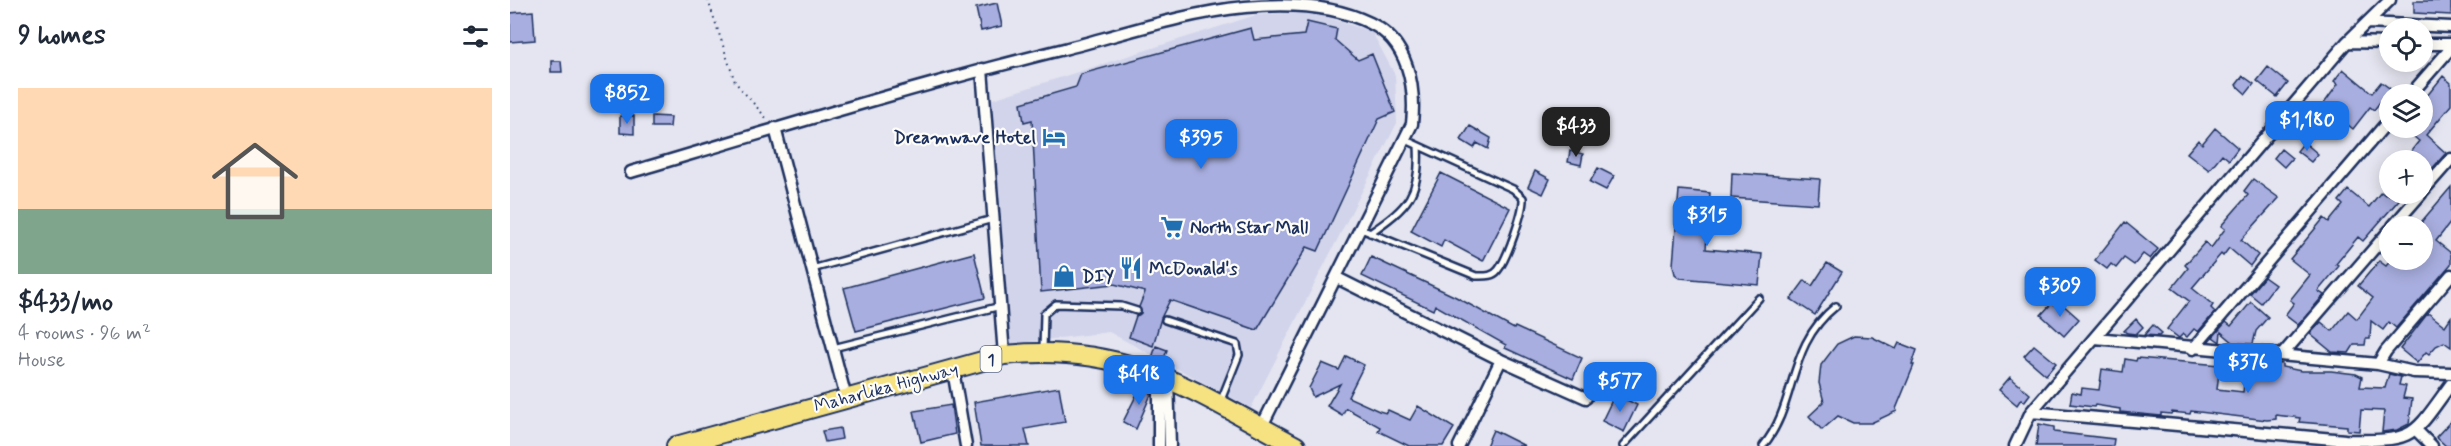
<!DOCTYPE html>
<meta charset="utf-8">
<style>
body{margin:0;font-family:Mynerve,sans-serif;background:#f6f6f7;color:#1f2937;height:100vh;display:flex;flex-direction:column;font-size:22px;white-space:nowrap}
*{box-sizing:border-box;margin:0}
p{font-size:20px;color:#747a83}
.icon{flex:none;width:33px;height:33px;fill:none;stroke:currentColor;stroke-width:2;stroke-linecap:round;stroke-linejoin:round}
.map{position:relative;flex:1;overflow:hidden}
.sheet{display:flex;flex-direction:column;background:#fff;width:510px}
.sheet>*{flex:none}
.fabs{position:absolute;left:1869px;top:18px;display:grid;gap:12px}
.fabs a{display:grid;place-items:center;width:54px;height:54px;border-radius:50%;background:#fff;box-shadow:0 3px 15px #0003;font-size:30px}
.price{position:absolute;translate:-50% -51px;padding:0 14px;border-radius:12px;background:#1a73e8;color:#fff;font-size:20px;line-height:39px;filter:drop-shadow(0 2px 3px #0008)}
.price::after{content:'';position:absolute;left:50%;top:36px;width:18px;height:14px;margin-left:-9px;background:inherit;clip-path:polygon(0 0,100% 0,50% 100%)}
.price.current{background:#222;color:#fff}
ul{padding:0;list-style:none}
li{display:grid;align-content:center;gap:12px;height:318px;padding:0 18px}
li+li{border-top:2px solid #e0e1e3}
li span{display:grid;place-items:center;height:186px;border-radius:0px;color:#555}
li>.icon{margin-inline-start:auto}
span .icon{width:108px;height:108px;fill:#fffc;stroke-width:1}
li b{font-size:26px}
h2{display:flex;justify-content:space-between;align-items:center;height:72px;padding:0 18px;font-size:26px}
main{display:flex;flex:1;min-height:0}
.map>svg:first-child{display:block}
.built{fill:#d2d4eb}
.building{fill:#a8aedf;stroke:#1b2f5e;stroke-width:1.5}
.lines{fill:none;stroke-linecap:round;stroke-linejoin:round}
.service-casing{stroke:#1b2f5e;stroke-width:10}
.minor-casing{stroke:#1b2f5e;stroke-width:15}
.trunk-casing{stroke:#1b2f5e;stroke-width:22}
.path{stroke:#1b2f5e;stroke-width:2;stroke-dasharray:1.5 4.5;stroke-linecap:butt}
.service{stroke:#fdfcf7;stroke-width:5}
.minor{stroke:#fdfcf7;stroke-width:10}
.trunk{stroke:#f6e281;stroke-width:18}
.labels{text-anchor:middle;stroke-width:4.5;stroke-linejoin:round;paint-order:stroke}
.shield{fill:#fdfcf7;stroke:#5f6c8c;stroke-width:1.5}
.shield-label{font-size:16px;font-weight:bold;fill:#1b2f5e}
.poi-label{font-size:18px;font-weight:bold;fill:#1b2f5e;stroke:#fdfcf7;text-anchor:start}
.street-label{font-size:18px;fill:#1b2f5e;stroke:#fdfcf7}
</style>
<main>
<section class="sheet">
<h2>9 homes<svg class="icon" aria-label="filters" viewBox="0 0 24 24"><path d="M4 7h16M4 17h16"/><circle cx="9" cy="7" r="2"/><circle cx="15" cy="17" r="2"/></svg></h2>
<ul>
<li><span style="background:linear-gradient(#ffd9b3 65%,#7fa58c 0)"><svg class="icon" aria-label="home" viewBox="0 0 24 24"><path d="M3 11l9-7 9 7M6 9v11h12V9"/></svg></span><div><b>$433/mo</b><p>4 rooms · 96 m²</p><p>House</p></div></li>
</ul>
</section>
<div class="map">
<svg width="1941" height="446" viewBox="0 0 1941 446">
<rect width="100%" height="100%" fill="#e4e5f0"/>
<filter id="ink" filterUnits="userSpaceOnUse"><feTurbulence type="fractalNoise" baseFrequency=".0167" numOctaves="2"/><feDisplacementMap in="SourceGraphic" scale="12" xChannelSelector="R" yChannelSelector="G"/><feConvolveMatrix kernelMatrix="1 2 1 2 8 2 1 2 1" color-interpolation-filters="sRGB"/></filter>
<g filter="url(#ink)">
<path class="built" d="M801 12 862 32 885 75 887 123 741 408 599 332 501 344 480 100 746 15Z"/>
<path class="building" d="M1904 1H1941V15L1904 13Z
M487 3 492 26 471 31 466 8Z
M23 11 25 40 0 42V13Z
M797 22 827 29 825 40 848 60 862 54 885 112 869 119 808 251 797 247 747 330 660 300 651 318 643 346 619 337 626 316 631 313 629 307 635 292 604 284 531 292 522 120 514 122 511 103 566 87 571 74 741 28 744 40 794 35Z
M41 61H51L52 72H41Z
M1758 67 1778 83 1767 97 1747 81Z
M1833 69 1862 93 1871 82 1886 93 1880 94 1879 102 1874 97 1864 110 1860 107 1843 129 1832 120 1823 131 1805 116 1828 84 1824 81Z
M1733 76 1744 84 1736 94 1726 85Z
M1933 76 1941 83V105L1916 135 1936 153 1912 180V160H1894L1909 141 1893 128H1912V102Z
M110 116H124V134L110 133Z
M142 116 161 117 160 127H142Z
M960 126 981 138 978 149 967 143 964 148 951 140Z
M1705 128 1728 148 1719 160 1712 154 1699 170 1677 153 1688 140 1692 144Z
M1794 142 1808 154 1801 162 1787 151Z
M1771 149 1782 158 1774 167 1764 158Z
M1060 151 1073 154 1071 165 1058 162Z
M1088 168 1104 176 1096 190 1080 182Z
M1025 171 1040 179 1033 194 1018 187Z
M931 173 1000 208 973 261 934 240 931 247 901 231Z
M1222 173 1310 179 1308 204 1221 198Z
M1743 179 1769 198 1731 240 1748 255 1740 266 1719 248 1713 256 1711 254 1682 288 1703 305 1701 308 1705 312 1688 332 1684 329 1677 337 1673 334 1669 338 1657 329 1679 301 1662 288 1678 268 1675 265 1695 242 1701 248 1715 229 1711 226 1738 195 1734 191Z
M1941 187V222L1926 241 1941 253V264L1886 328 1879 322 1873 330 1861 321 1860 339H1856L1855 345H1844L1839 353 1822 352 1800 334 1811 322 1822 331 1838 311 1847 319 1863 298 1848 286 1869 261 1876 266 1881 260H1912V221Z
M1169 190 1200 193 1196 249 1252 254 1249 285 1170 278 1165 274 1163 265Z
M1838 190 1859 207 1871 192 1875 195 1894 194 1853 241 1848 237 1826 264 1829 266 1808 291 1814 295 1788 325 1775 315 1784 303 1780 300 1800 275 1780 259 1814 218 1819 222 1833 205 1829 201Z
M1615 222 1648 249 1640 259 1633 254 1624 265 1614 258 1606 268 1601 264 1597 269 1585 260Z
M464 253 475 298 346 331 334 288Z
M861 257 946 297 1004 329 1005 327 1072 358 1063 379 995 348 996 345 925 305 923 310 852 276Z
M1317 263 1332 272 1305 315 1281 299 1295 280 1302 286Z
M1754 277 1765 285 1751 303 1740 294Z
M1741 302 1758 317 1746 331 1743 344 1724 343 1711 332 1710 342 1703 337 1716 322 1721 326Z
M1542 303 1547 307 1551 303 1569 319 1554 336 1531 315Z
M1918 313 1935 326 1941 317V347L1934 342 1926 346 1919 354 1916 352 1907 363 1890 349Z
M1626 319 1633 327 1626 334 1617 333 1614 331Z
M1643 325 1652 333 1649 336 1634 335Z
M1344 336 1362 337 1386 349 1389 343 1407 350 1402 365H1404L1386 409 1387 411 1361 423H1343L1328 416 1312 430 1299 416 1314 402 1309 383 1311 365 1327 344Z
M1524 345 1546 363 1536 375 1514 356Z
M646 346 657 350 652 364 641 361Z
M836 356 854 365 838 397 869 411 876 413 878 410 900 420 908 406 944 428 933 446H899L868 431 870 427 836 408 832 415 817 406 830 384 803 397 799 388 812 363 829 370Z
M1627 358 1710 365 1707 389 1733 392 1736 368 1751 370 1743 360 1772 364V367L1791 371H1821L1846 374 1852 377 1850 387 1875 388 1879 374 1891 377 1889 385 1896 386 1893 398 1902 399 1899 424 1887 430 1872 432 1874 411 1851 410 1849 431 1837 430V426L1789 422 1790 418 1766 415V419L1757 420 1681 411 1680 414 1662 412 1661 414 1651 413V416L1610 412V409L1585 405 1584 407 1560 404 1562 392 1571 394 1572 388 1589 390 1592 369 1613 372 1615 359 1626 361Z
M1500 377 1520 394 1514 402 1511 399 1507 405 1489 390Z
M633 382 642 385V392L626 429 613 422Z
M549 387 555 422 515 429 519 446H471L464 402Z
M1105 394 1127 405 1114 432 1092 421Z
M441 405 445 434 411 442 404 411Z
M1941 421V446H1936L1926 437Z
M1529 424 1544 427V432L1604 439 1603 446H1526Z
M330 428 332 439 315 442 312 431Z
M983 430 1015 446H976Z"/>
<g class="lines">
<g class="service-casing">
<path id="service" d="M851 229 966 276C974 276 983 277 988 270 997 259 1014 211 1013 198L1003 189 896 140
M860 233C898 207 911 194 908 146
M302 269 483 219
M655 320 727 344 729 355 711 400
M323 348 491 306
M533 350 534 314 546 304 611 306 627 311
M1113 446 1249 298
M1253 446C1289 402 1275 347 1326 306"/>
</g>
<g class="minor-casing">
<path id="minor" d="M1857 23 1941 27
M1837 42 1880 43
M1912 44H1941
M472 69 494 355
M1901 94 1941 48
M265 128 336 398
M121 172C265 129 408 85 554 49 613 34 674 13 735 7 776 3 822 4 860 23 898 41 906 86 902 124L751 428
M1912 192 1941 159
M1883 226 1911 194
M827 278 991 360 1076 398
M1585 338 1868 364 1904 372 1941 373
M1683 349 1880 119
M1772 355 1880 230
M1868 364 1876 351 1941 275
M443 370 456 446
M658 378 660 446
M1521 412 1835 440C1906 441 1901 439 1941 384
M1907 431 1922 446
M649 446V373
M949 446 991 360
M1505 446 1521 412 1837 42 1880 0"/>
</g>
<g class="trunk-casing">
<path id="trunk" d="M166 446 494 355C619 342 682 391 786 446"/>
</g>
<path class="path" d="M198 0 225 82 257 119"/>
<use href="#service" class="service"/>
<use href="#minor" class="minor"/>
<use href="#trunk" class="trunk"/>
</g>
</g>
<defs>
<g id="hotel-bare" transform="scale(1.8)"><path d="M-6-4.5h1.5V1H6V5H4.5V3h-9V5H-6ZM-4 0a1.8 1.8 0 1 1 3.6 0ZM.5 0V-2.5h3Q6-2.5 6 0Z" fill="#1f6fb2" stroke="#fdfcf7" stroke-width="2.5" paint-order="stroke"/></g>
<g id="supermarket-bare" transform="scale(1.8)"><path d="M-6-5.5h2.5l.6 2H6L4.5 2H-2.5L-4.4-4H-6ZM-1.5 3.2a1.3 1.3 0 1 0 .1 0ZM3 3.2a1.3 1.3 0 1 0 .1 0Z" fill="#1f6fb2" stroke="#fdfcf7" stroke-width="2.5" paint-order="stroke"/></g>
<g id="restaurant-bare" transform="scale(1.8)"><path d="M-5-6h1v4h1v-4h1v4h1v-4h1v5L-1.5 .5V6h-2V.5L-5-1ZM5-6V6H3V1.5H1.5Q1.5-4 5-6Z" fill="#1f6fb2" stroke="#fdfcf7" stroke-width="2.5" paint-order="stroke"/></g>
<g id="shop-bare" transform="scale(1.8)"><path d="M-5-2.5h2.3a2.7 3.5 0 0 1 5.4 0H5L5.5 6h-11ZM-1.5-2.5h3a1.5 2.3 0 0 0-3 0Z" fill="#1f6fb2" stroke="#fdfcf7" stroke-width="2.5" paint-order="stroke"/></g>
</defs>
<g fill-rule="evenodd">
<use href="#hotel-bare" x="544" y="137"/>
<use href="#supermarket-bare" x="662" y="227"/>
<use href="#restaurant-bare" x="621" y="268"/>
<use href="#shop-bare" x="554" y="276"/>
</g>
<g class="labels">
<rect class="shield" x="470.5" y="346" width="21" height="26" rx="4.5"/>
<g class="shield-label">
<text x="481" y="365">1</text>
</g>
<g class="poi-label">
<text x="526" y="143" text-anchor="end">Dreamwave Hotel</text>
<text x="680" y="233">North Star Mall</text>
<text x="639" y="274">McDonald's</text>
<text x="572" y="282">DIY</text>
</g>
<g class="street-label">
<text transform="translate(376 387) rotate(-15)" y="6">Maharlika Highway</text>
</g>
</g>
</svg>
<div class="fabs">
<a><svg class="icon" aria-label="locate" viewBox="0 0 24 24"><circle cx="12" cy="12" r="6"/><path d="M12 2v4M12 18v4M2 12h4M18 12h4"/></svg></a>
<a><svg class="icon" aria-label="layers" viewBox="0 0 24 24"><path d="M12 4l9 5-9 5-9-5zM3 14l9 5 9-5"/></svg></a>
<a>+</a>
<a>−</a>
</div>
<b class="price" style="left:117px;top:125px">$852</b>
<b class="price" style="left:1797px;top:152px">$1,180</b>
<b class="price current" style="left:1066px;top:158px">$433</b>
<b class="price" style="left:691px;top:170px">$395</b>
<b class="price" style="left:1197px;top:247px">$315</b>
<b class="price" style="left:1550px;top:318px">$309</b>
<b class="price" style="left:1738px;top:394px">$376</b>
<b class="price" style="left:629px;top:406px">$418</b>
<b class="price" style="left:1110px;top:413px">$577</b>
</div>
</main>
